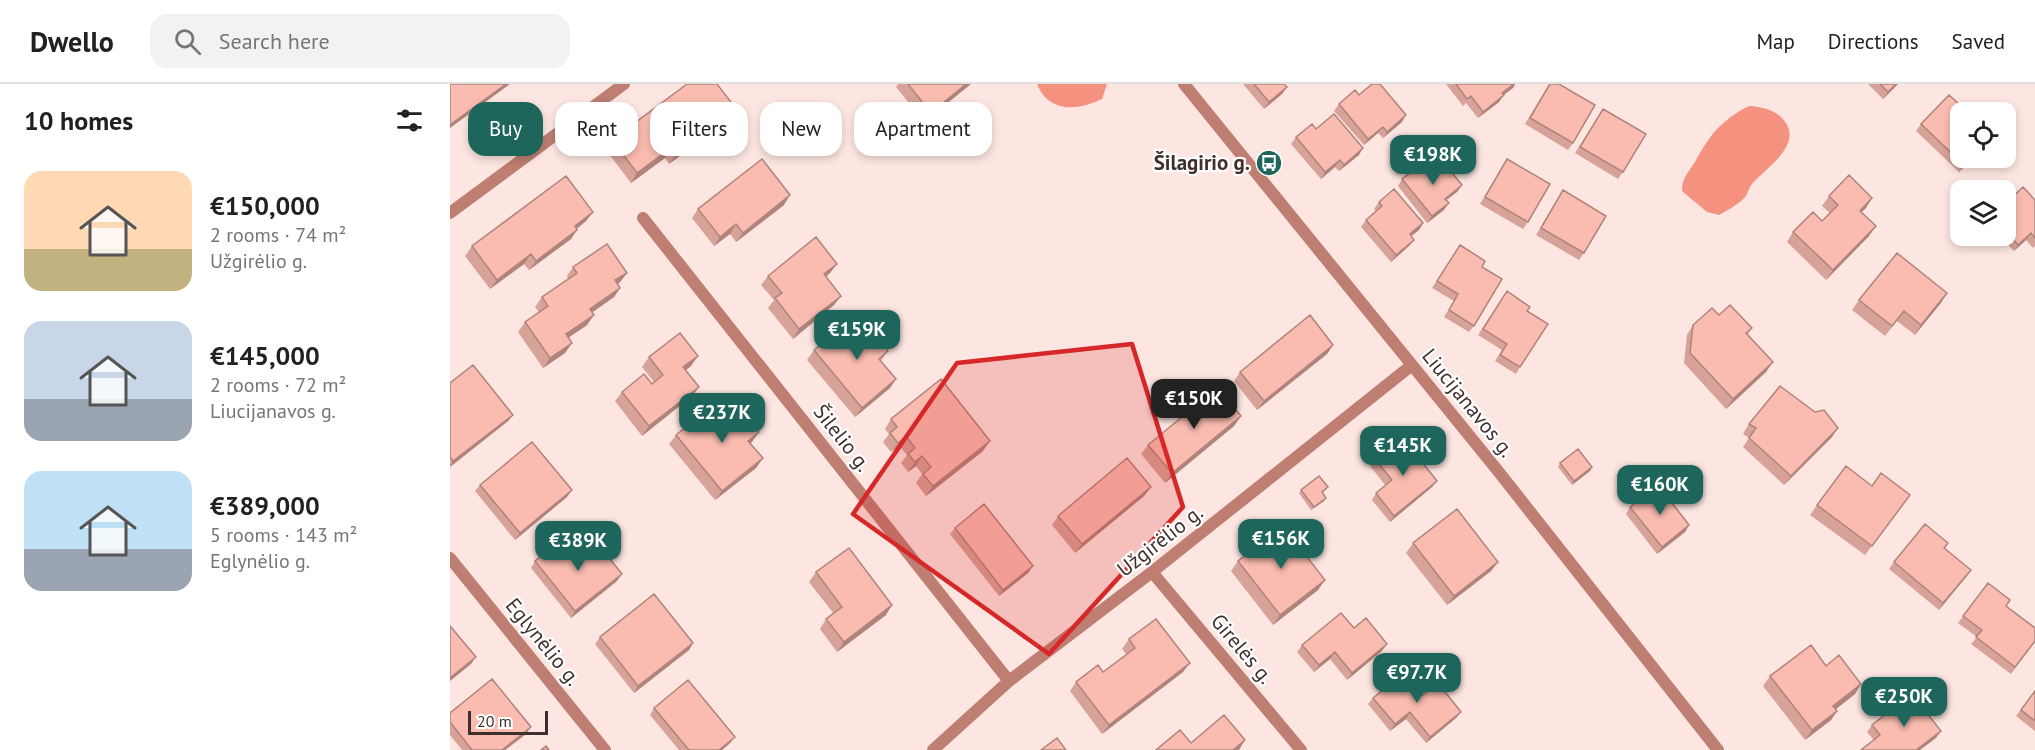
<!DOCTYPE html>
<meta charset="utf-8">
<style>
body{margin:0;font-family:"PT Sans",sans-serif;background:#f2f2f2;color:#202124;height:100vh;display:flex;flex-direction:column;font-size:22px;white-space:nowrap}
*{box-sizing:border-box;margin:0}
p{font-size:20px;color:#757577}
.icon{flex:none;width:33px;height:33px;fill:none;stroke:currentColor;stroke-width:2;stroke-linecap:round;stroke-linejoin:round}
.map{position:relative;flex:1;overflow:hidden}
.side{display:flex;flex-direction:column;background:#fff;width:450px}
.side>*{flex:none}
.banner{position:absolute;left:18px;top:18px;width:570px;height:54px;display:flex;gap:12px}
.tools{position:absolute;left:1500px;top:18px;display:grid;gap:12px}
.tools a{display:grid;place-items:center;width:66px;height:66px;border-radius:12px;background:#fff;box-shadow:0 3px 9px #0003;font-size:30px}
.scale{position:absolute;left:18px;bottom:15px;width:80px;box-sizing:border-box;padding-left:6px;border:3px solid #3e2f2c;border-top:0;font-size:16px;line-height:21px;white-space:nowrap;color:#3e2f2c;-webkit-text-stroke:4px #fff;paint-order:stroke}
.price{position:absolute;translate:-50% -51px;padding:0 14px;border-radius:12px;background:#1e665b;color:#fff;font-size:20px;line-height:39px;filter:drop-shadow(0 2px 3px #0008)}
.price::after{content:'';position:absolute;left:50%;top:36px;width:18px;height:14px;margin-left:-9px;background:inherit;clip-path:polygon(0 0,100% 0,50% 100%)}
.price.selected{background:#222;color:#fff}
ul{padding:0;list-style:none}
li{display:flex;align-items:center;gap:18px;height:150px;padding:0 24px}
li span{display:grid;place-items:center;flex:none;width:168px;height:120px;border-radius:18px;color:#555}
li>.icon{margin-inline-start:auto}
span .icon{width:72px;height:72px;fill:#fffc;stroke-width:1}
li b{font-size:26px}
h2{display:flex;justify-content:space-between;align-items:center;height:72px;padding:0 24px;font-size:26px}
.tag{padding:0 21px;border-radius:18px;background:#fff;box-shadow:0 3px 9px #0003;font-size:21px;line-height:54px}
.tag.selected{background:#1e665b;color:#fff}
header{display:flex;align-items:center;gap:36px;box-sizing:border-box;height:84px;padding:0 30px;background:#fff;border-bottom:2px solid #e0e0e0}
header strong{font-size:28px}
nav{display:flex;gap:33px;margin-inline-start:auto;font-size:21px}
.search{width:420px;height:54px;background:#f2f2f2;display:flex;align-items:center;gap:15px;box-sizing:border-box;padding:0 21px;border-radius:18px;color:#757577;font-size:22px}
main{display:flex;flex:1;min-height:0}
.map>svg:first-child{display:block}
.water{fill:#f4917f}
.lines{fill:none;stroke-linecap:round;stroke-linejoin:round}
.street{stroke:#be7e72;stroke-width:12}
.wall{fill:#d7a297}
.shaded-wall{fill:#af847b}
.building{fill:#fabcb0;stroke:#af847b;stroke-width:1.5}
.marked{fill:#d62828;fill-opacity:0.2;stroke:#d62828;stroke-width:4.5;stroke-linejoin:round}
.labels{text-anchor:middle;stroke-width:4.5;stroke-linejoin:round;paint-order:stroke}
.poi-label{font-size:21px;font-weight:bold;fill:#3e2f2c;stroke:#fff;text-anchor:end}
.street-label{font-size:21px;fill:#3e2f2c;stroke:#fff}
</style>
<header>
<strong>Dwello</strong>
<div class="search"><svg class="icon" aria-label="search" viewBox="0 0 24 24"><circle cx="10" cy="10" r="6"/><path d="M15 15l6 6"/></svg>Search here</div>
<nav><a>Map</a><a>Directions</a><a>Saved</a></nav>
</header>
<main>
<section class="side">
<h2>10 homes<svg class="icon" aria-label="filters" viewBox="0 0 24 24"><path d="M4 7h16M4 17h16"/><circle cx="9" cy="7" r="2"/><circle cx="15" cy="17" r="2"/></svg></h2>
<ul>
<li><span style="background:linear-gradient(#ffd9b3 65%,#c2b280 0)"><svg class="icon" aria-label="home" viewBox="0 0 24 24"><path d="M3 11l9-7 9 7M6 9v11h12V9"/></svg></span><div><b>€150,000</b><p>2 rooms · 74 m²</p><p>Užgirėlio g.</p></div></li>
<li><span style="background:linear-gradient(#c9d6e8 65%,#9aa5b1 0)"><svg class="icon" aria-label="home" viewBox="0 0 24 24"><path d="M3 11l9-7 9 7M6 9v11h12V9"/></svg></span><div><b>€145,000</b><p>2 rooms · 72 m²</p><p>Liucijanavos g.</p></div></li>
<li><span style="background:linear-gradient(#bfe0f5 65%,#9aa5b1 0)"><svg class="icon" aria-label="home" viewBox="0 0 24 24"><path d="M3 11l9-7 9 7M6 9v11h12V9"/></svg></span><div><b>€389,000</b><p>5 rooms · 143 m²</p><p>Eglynėlio g.</p></div></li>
</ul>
</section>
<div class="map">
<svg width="1585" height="666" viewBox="0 0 1585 666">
<rect width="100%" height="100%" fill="#fde6e1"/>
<path class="water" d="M587 0H657L652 15C627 27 599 29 587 0Z
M1299 22C1314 23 1327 26 1336 39 1351 63 1315 84 1302 100 1299 103 1298 108 1296 112 1289 120 1278 126 1269 131L1257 128 1232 107C1232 94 1238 89 1245 78 1260 51 1270 37 1299 22Z"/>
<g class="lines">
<path class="street" d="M734 0 1048 387 1268 666
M0 129 174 0
M193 134 559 597
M0 474 155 666
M702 488 851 666
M483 666 559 597 702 488 962 281"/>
</g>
<path class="wall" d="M448 0H521L474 38 446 3Z
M793 0H834L837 3 832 10 814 25Z
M996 0H1065L1063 4 1053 11 1049 18 1028 34 1016 19 1013 22Z
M1099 0 1123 59 1118 66 1075 40Z
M1418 0H1448L1433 15Z
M909 11 952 38 933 54 928 49 914 61 884 27 889 20Z
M284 22 277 31 267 38 268 39 261 49 219 80 215 74 181 99 156 66 162 56Z
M1153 25 1173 88 1168 95 1125 69Z
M1471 40 1510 74H1523L1509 88 1466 47Z
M866 45 909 71 889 87 885 83 871 95 841 60 846 53Z
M1057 75 1078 138 1073 145 1030 120Z
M972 88 1012 101 1007 108 996 116 994 126 977 139 948 102 952 95Z
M1113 106 1134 169 1129 176 1086 151Z
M1379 112 1416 124 1411 128 1419 152 1376 196 1337 158 1343 148 1372 137 1380 129 1372 122Z
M1585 116V162L1583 164 1576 156 1564 167 1549 152H1556V119Z
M929 118 973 139 969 146 961 152 964 156 959 162 941 178 911 143 916 136 926 127 924 125Z
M334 121 286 158 280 150 264 162 242 134 248 125Z
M143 128 136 137 127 145 121 155 79 186 74 180 40 205 15 172 22 162Z
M1010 161 1032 183 1024 242 1019 248 994 233 1004 217 982 204Z
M123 183 177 189 170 198 168 200 170 204 164 213 142 228 137 241 118 254 122 259 115 269 93 284 68 248 75 238 89 228 85 223 92 213 118 195 117 192Z
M380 189 376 193 391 212 384 221 343 255 318 224 324 216 311 201 318 192Z
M1497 209 1465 251 1447 237 1435 252 1402 226 1409 216Z
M1052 214 1077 227 1070 283 1066 290 1045 277 1052 266 1028 251Z
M1269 231 1302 244 1298 250 1316 288 1276 325 1234 279 1237 251 1243 241Z
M883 261 877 270 807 326 784 297 790 288Z
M364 266 438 267 431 277 446 295 440 304 405 333 357 276Z
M199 273 241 282 236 286 249 303 242 312 192 352 165 317 172 308 202 300 204 298 192 283Z
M0 299 63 331 58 337 0 383Z
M791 332 784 342 715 399 691 370 698 361Z
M279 334 309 348 300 359 313 374 306 384 265 416 219 360 226 351Z
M441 335 533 367 476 412 466 399 472 390 466 382 458 388 451 379 457 371 449 362 441 368 433 358 439 350 435 345Z
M1299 340 1382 353 1334 401 1293 363 1299 354 1293 350Z
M925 375 987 397 982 403 940 438 922 416 926 409 936 402 920 382Z
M1110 379 1142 383 1140 387 1122 401 1108 383Z
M30 401 117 413 65 456 25 407Z
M1422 402 1460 411 1415 471 1360 431 1367 421Z
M701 403 694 412 625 469 602 441 608 432Z
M878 403 873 409 874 417 861 426 849 409 851 406Z
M1180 423 1239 441 1235 448 1207 470 1176 430Z
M505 444 583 482 578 489 549 512 500 450Z
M963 459 1048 478 1041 487 997 521 956 469Z
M1498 459 1495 464 1521 486 1489 526 1439 485 1444 478Z
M138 475 167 497 121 534 81 484 85 477Z
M788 477 868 506 823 541 781 487Z
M366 488 436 531 387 568 370 545 376 535 384 530 359 498Z
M1538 499 1585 558 1561 590 1521 560 1527 553 1508 539Z
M904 544 932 567 897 596 880 575 864 588 847 568 852 561Z
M150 553 243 559 239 566 184 609 145 560Z
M679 555 733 588 652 650 620 607 626 598 653 588 677 571 672 565Z
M1376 582 1411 600 1405 610 1386 625 1387 627 1381 636 1355 656 1313 602 1320 592Z
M1585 607V647L1566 632Z
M973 611 1011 628 1006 634 976 659 956 635 940 647 918 620 923 614Z
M204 624 285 653 280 659 272 666H229L200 631Z
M0 629 76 650 55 666H12L0 651Z
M1422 641 1486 654 1424 656 1417 648Z"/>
<path class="shaded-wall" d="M56 0H60L0 44V41Z
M516 0H521L474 38 481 29Z
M1064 0H1065L1063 4 1047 16 1052 9Z
M1446 0H1448L1433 15 1438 8Z
M837 3 832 10 814 25 819 18Z
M1054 11 1049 18 1028 34 1033 28Z
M284 22 277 31 258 45 265 35Z
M956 31 952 38 933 54 937 48Z
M268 39 261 49 219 80 226 71Z
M933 43 928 49 914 61 918 55Z
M221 64 215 74 181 99 187 89Z
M913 64 909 71 889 87 894 81Z
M1522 74H1523L1509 88 1514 81Z
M890 76 885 83 871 95 875 88Z
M1012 101 1007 108 990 121 995 115Z
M340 111 334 121 286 158 293 149Z
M1422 114 1416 124 1403 136 1410 127Z
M999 119 994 126 977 139 982 132Z
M143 128 136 137 118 151 125 142Z
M973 139 969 146 955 157 960 150Z
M286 140 280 150 264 162 270 153Z
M1426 142 1419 152 1376 196 1383 186Z
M127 146 121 155 79 186 86 177Z
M1581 149 1576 156 1564 167 1568 161Z
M964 156 959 162 941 178 946 171Z
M81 170 74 180 40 205 47 196Z
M387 180 380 189 367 199 374 190Z
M177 189 170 198 159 206 165 196Z
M170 204 164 213 133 235 140 225Z
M1497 209 1491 219 1465 251 1471 241Z
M391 212 384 221 343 255 349 245Z
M144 231 137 241 109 260 116 250Z
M122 259 115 269 93 284 100 274Z
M883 261 877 270 807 326 814 317Z
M248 272 241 282 227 293 233 283Z
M1323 278 1316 288 1276 325 1283 315Z
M446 295 440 304 405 333 412 324Z
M249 303 242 312 192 352 199 342Z
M63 331 58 337 0 383 3 377Z
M791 332 784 342 715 399 722 389Z
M1388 344 1382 353 1334 401 1341 392Z
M309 348 302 358 292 366 298 357Z
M456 352 449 362 441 368 448 359Z
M540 357 533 367 476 412 483 402Z
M472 372 466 382 458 388 465 378Z
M313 374 306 384 265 416 272 407Z
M1142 383 1140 387 1122 401 1124 397Z
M987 397 982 403 940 438 944 432Z
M701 403 694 412 625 469 632 460Z
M122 406 117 413 65 456 70 449Z
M876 414 874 417 861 426 864 423Z
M1239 441 1235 448 1207 470 1212 463Z
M1048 478 1041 487 997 521 1004 512Z
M583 482 578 489 549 512 553 506Z
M1521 486 1516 493 1489 526 1493 519Z
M172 490 167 497 121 534 125 527Z
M875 496 868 506 823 541 830 531Z
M442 521 436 531 387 568 394 558Z
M243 559 239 566 184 609 188 602Z
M937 560 932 567 897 596 902 589Z
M885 568 880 575 864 588 869 581Z
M26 573 21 580 0 597V594Z
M740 579 733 588 652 650 659 641Z
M1411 600 1405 610 1377 632 1383 622Z
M1387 627 1381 636 1355 656 1362 646Z
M960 628 956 635 940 647 945 640Z
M1011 628 1006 634 976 659 980 653Z
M81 643 76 650 55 666H52Z
M1491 647 1486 654 1470 666H1466Z
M285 653 280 659 272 666H269Z
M795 656 789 666H783Z"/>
<path class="building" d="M0 0H56L0 41Z
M237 0H267L284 22 265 35 268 39 226 71 221 64 187 89 162 56Z
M458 0H516L481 29Z
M804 0H834L837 3 819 18Z
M922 0H930L956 31 937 48 933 43 918 55 889 20 905 6 909 11Z
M1006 0H1064L1052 9 1054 11 1033 28 1021 12 1017 15Z
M1100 0H1109L1145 21 1123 59 1080 34Z
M1430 0H1446L1438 8Z
M1499 11 1518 28H1510V74H1522L1514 81 1471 40Z
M1153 25 1196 50 1173 88 1130 63Z
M884 30 913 64 894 81 890 76 875 88 846 53 862 40 866 45Z
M990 74 1012 101 995 115 999 119 982 132 952 95 968 83 972 88Z
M312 75 340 111 293 149 286 140 270 153 248 125Z
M1057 75 1100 100 1078 138 1035 113Z
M1399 91 1422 114 1410 127 1426 142 1383 186 1343 148 1363 128 1372 137 1388 121 1379 112Z
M116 92 143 128 125 142 127 146 86 177 81 170 47 196 22 162Z
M1573 103 1585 116V154L1581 149 1568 161 1556 147V119Z
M944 105 973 139 960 150 964 156 946 171 916 136 932 122 929 118Z
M1113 106 1156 132 1134 169 1091 144Z
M366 153 387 180 374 190 391 212 349 245 325 214 332 209 318 192Z
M157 160 177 189 165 196 170 204 140 225 144 231 116 250 122 259 100 274 75 238 98 222 92 213 127 189 123 183Z
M1010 161 1035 177 1032 183 1052 195 1024 242 999 226 1008 210 987 197Z
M1447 169 1497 209 1471 241 1454 227 1442 242 1409 216Z
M1057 207 1080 223 1077 227 1098 240 1070 283 1050 271 1057 260 1033 245Z
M1280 221 1302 244 1296 249 1323 278 1283 315 1240 269 1243 241 1262 224 1269 231Z
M407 230 438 267 429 275 446 295 412 324 364 266Z
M860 231 883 261 814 317 790 288Z
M230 249 248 272 233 283 249 303 199 342 172 308 194 290 202 300 213 291 199 273Z
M23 281 63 331 3 377 0 373V299Z
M491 295 540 357 483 402 473 390 481 383 472 372 465 378 458 370 465 364 456 352 448 359 440 349 447 343 441 335Z
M1330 302 1365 328 1374 326 1388 344 1341 392 1299 354 1306 344 1299 340Z
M767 304 791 332 722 389 698 361Z
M266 318 279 334 290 325 309 348 298 357 313 374 272 407 226 351Z
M952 353 987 397 944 432 926 409 942 396 925 375Z
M82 358 122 406 70 449 30 401Z
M1128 365 1142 383 1124 397 1110 379Z
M677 374 701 403 632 460 608 432Z
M1396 382 1422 402 1431 389 1460 411 1422 462 1367 421Z
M869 392 878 403 872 408 876 414 864 423 851 406Z
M1208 401 1239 441 1212 463 1180 423Z
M534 420 583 482 553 506 505 444Z
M1007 425 1048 478 1004 512 963 459Z
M1475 440 1498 459 1494 464 1521 486 1493 519 1444 478Z
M833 442 875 496 830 531 788 477Z
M119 451 138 475 151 464 172 490 125 527 85 477Z
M399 464 442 521 394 558 376 535 392 523 366 488Z
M1538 499 1560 516 1556 522 1585 544V557L1565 583 1526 553 1532 546 1513 532Z
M204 510 243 559 188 602 150 553Z
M891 529 904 544 916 534 937 560 902 589 885 568 869 581 852 561Z
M706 535 740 579 659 641 626 598 648 581 653 588 685 564 679 555Z
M0 542 26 573 0 594Z
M1361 561 1376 582 1389 571 1411 600 1383 622 1387 627 1362 646 1320 592Z
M955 588 973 611 988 599 1011 628 980 653 960 628 945 640 923 614Z
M42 595 81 643 52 666H22L0 638V629Z
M238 596 285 653 269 666H239L204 624Z
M1585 607V637L1571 626Z
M1462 610 1491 647 1466 666H1411L1430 651 1422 641Z
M774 631 795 656 783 666H706L730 646 741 659Z
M607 654 616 666H591Z
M96 662 99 666H91Z"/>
<path class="marked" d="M682 260 733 423 599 570 403 430 507 279Z"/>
<defs>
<g id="bus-disc" transform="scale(1.35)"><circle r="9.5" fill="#1e665b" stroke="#fff"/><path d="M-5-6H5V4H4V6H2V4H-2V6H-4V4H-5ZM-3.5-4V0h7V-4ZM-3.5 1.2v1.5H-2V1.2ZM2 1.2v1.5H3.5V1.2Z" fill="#fff"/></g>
</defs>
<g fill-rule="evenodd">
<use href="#bus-disc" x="819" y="79"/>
</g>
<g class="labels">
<g class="poi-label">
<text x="800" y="86">Šilagirio g.</text>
</g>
<g class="street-label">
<text transform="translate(1018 319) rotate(51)" y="7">Liucijanavos g.</text>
<text transform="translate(392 354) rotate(52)" y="7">Šilelio g.</text>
<text transform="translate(710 457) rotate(-38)" y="7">Užgirėlio g.</text>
<text transform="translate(93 558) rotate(51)" y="7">Eglynėlio g.</text>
<text transform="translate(792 565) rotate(50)" y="7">Girelės g.</text>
</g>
</g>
</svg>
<div class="tools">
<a><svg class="icon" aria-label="locate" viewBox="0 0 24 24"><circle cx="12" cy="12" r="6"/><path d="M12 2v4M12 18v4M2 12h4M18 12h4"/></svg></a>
<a><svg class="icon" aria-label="layers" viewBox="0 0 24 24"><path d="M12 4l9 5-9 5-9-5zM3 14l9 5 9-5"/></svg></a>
</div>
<div class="scale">20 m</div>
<b class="price" style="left:983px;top:102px">€198K</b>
<b class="price" style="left:407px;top:277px">€159K</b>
<b class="price selected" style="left:744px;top:346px">€150K</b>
<b class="price" style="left:272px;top:360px">€237K</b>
<b class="price" style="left:953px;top:393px">€145K</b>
<b class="price" style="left:1210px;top:432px">€160K</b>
<b class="price" style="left:831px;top:486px">€156K</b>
<b class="price" style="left:128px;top:488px">€389K</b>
<b class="price" style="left:967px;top:620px">€97.7K</b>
<b class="price" style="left:1454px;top:644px">€250K</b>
<div class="banner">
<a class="tag selected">Buy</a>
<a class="tag">Rent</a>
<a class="tag">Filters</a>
<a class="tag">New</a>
<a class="tag">Apartment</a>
</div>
</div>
</main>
